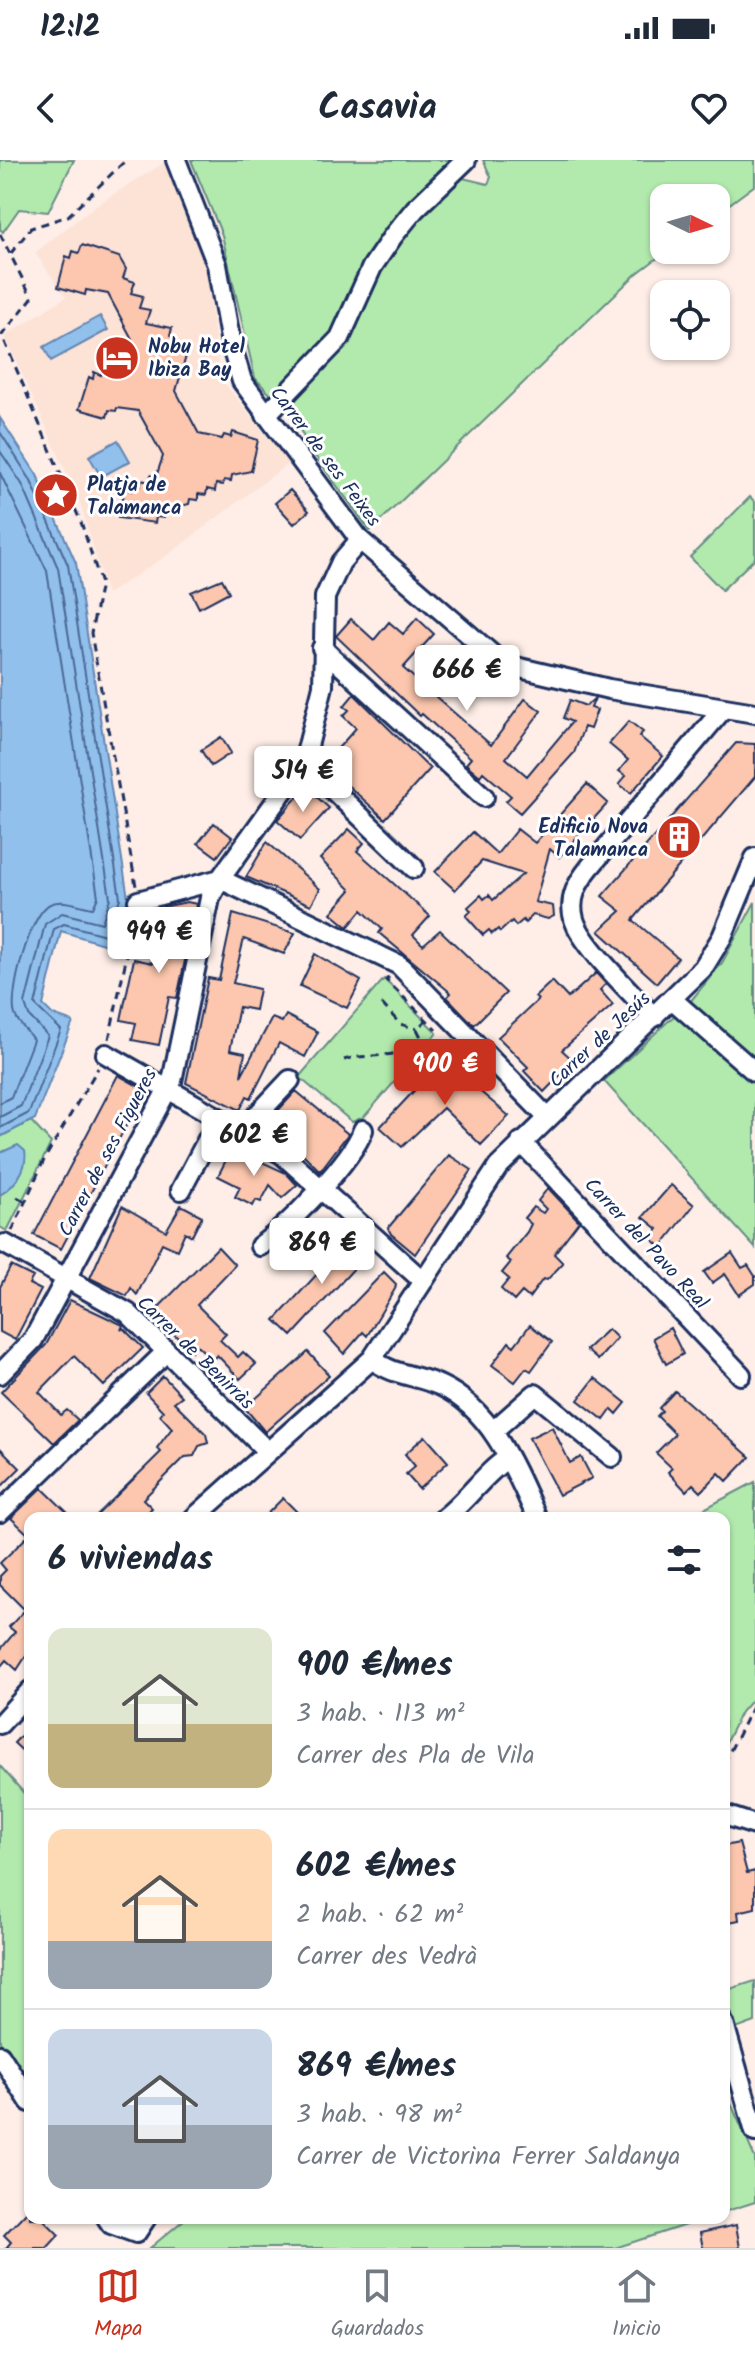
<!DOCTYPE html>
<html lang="es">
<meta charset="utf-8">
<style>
body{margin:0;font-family:Kalam,sans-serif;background:#f6f6f7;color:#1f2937;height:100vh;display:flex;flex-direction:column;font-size:30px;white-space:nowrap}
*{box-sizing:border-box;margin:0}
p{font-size:26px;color:#747a83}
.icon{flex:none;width:44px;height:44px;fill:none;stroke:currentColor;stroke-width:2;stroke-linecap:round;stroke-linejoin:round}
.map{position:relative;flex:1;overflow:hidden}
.sheet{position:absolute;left:24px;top:1352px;width:706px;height:712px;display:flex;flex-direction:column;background:#fff;border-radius:16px;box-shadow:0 2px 6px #0004}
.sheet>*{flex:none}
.needle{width:52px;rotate:95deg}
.fabs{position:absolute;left:650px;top:24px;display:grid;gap:16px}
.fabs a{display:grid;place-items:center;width:80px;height:80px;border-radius:16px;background:#fff;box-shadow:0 2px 6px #0004;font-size:40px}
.price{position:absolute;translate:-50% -68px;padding:0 18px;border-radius:8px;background:#fff;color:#222;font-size:26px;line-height:52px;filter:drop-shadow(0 2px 4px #0008)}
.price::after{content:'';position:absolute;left:50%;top:48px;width:24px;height:18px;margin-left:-12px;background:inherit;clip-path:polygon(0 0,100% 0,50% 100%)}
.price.active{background:#c8321e;color:#fff}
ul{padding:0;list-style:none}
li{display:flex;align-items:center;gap:24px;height:200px;padding:0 24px}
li+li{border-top:2px solid #e0e1e3}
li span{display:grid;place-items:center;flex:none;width:224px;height:160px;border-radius:16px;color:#555}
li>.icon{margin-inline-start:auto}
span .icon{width:96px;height:96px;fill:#fffc;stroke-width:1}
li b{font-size:34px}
h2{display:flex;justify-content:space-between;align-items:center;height:96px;padding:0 24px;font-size:34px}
.status{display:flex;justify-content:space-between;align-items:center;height:56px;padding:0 40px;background:#fff;direction:ltr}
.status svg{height:22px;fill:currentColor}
header{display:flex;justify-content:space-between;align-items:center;height:104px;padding:0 24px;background:#fff;font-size:36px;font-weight:700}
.dock{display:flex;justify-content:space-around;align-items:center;height:112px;border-top:2px solid #e0e1e3;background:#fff;font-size:22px;color:#747a83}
.dock a{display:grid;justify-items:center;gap:4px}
.dock .active{color:#c8321e}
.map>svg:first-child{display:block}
.built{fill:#fde2d6}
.green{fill:#b2eaad;stroke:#668c86;stroke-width:2}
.water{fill:#92c0ec;stroke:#6286b3;stroke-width:2}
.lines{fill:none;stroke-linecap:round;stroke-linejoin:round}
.shore{stroke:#4b6997;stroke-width:2}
.building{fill:#fcc7ae;stroke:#1b2f5e;stroke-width:2}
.minor-casing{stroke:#1b2f5e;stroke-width:24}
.path{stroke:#1b2f5e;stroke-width:3;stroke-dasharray:8 6;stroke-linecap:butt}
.minor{stroke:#fff;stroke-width:18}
.labels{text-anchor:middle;stroke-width:6;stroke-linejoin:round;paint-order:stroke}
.poi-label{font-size:20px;font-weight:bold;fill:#1b2f5e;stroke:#fff;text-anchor:start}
.street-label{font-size:20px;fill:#1b2f5e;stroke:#fff}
</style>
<div class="status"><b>12:12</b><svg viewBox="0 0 49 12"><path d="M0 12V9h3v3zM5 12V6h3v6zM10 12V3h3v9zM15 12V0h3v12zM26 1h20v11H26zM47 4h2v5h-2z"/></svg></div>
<header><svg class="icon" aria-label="back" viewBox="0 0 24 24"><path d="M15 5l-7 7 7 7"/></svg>Casavia<svg class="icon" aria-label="heart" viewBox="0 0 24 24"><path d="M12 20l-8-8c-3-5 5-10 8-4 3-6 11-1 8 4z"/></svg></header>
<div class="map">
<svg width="755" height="2088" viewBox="0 0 755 2088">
<rect width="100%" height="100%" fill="#feeee7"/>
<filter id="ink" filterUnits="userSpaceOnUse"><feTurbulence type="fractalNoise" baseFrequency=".0125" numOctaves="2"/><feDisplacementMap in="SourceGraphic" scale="16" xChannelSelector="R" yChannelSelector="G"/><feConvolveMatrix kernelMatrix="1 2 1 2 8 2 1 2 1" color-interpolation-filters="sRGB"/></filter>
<g filter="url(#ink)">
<path class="built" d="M167 1 207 115 220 218 289 303 169 394 107 434 80 342 5 176 66 137 35 93 95 46Z"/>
<path class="green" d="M0 0H74L48 52 19 49 3 72 0 69Z
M191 0H458L412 45 336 174 280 235 270 234 255 218 222 75Z
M483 0H755V25L716 54V38H664V90H668L635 115 370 371 308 286 290 249 389 93 419 54 463 18 488 24 491 17Z
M750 337 755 342V398L722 430 690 397Z
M755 742V901L689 843 722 803Z
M384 819 437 873 364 957 352 962 299 917Z
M677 853 755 919V1088L604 921Z
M31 961 51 983 7 1071 0 1067V977Z
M755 1322V1536L741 1552 724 1586V1358H699L702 1350Z
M0 1606 30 1640V1931L0 1882Z
M755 1821V1862L736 1869 724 1831Z
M729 1939 755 1998V2042L724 2052V1941Z
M186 2058H707L615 2088H150Z"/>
<path class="water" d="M100 156 108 170 51 201 44 187Z
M0 258 37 315 76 403 128 738 116 788 61 771 43 845 53 855 73 862 35 959 0 977Z
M118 280 130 301 101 317 89 296Z
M18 985 25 991C28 1009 15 1026 0 1035V993Z"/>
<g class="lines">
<path class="shore" d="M0 272 30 319 68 405 120 738 109 776 64 764 54 769 35 845 61 870 29 953 0 968
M0 291 22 324 58 408 110 738 102 763 62 753 45 764 25 844 29 856 48 876 21 946 0 957
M0 313 47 411 98 737 93 748C79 746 64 738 50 744 30 753 8 836 15 855 19 865 29 872 33 880L11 937 0 943"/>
</g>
<path class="building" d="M82 85 119 97 126 109 123 118 135 122 131 133 143 136 139 148 150 150 146 163 172 168 170 176 176 179 174 186 181 188 179 194 186 196 176 231 199 274 222 279 224 275 231 277 233 272 258 280 251 311 232 315 231 321 224 320 223 325 216 324 215 331 207 329 206 335 198 334V340L190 339 189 344 173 348V353H165L164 358 156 357 155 363 118 358 125 329 132 331 134 325 140 326 142 320 149 322 151 315 156 317 163 296 138 251 117 248 116 251 109 250 107 257 79 249 89 217 93 219 94 212 101 215 103 207 110 209 112 202 118 205 120 198 127 201 132 179 108 134 86 130 85 135 58 127 66 96 71 98 73 91 79 93Z
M290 330 309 351 294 364 275 343Z
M222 419 229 432 199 448 191 432Z
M417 458 434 474 403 508 491 585 525 539 541 551 506 598 527 616 572 562 563 558 570 540 586 546 595 538 591 548 597 550 590 569 584 567 574 593 520 653 506 641 511 636 483 612 480 616 466 604 471 598 422 554 420 556 336 476 351 459 374 480 389 462 403 474Z
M354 534 430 609 385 659 324 604 356 568 343 556 349 550 344 546Z
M629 561 643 572 639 576 663 596 631 633 619 624 626 616 619 611 628 600 609 584Z
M221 577 231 593 211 606 201 590Z
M736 583 755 584V617L633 760 678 798 657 823 599 771 621 751 602 736Z
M587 624 608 643 559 697 550 689 535 742 553 746 554 756 548 759 533 755 525 763 523 760 516 766 512 761 500 772 498 769 492 774 489 770 483 775 466 756 471 751 468 747 481 735 484 739 489 735 493 740 523 714 482 701 455 730 435 712 473 672 497 694 517 669 535 683Z
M306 627 329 648 300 680 277 660Z
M214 663 232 677 217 697 198 683Z
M349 669 364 683 357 691 430 756 413 775 423 785 440 770 506 833 474 865 447 837 451 833 379 773 382 769 362 750 348 767 331 753 351 730 320 699Z
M267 682 320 729 311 745 246 717Z
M187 742 197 744 177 838 169 837 159 885 132 880 136 863 121 860 134 799 153 803 163 747Z
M233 754 295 773 284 794 244 779 233 823 259 829 255 850 239 847 230 890 245 893 241 916 272 858 282 862 286 855 318 872 305 897 279 883 251 938 247 936 240 950 186 923 208 818 219 820Z
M315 794 361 821 347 848 300 826Z
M596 813 606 824 600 830 613 845 562 890 574 901 544 932 524 911 528 907 498 877 538 840 535 837 552 821 568 838Z
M443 900 509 956 481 985 443 948 402 987 380 967Z
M118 915 145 930 61 1089 34 1075Z
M296 931 348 974 320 1011 293 984 264 966Z
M232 988 286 1013 297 1025 282 1038 270 1025 261 1042 256 1040 253 1046 235 1037 240 1027 218 1016Z
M449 995 472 1010 415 1094 391 1074 388 1068Z
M671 1025 694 1045 661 1087 651 1078 658 1069 643 1057Z
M548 1028 579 1061 554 1094 563 1103 547 1120 543 1119 529 1138 522 1132 514 1141 501 1129 509 1119 502 1113 511 1102 506 1098 527 1072 531 1064 524 1058 533 1047 543 1053 546 1049 538 1041Z
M181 1045 202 1056 192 1076 185 1072 177 1090 162 1083 137 1135 131 1128 127 1136 90 1118 122 1046 166 1071Z
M352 1076 369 1092 292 1176 275 1160Z
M218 1087 235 1105 197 1145 226 1174 220 1180 238 1197 243 1192 256 1204 240 1219 217 1195 212 1200 197 1185 191 1191 153 1153Z
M732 1093 742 1108 748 1105 755 1116V1124L739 1135 725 1114 712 1123 704 1112Z
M11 1106 33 1117 29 1124 41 1130 15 1180 0 1172V1127Z
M384 1112 396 1124 395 1129 367 1176 363 1172 344 1194 325 1173Z
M70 1140 123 1165 121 1170 123 1168 143 1188 104 1226 74 1196 39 1232 61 1255 67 1250 78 1260 54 1283 1 1232 46 1185Z
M530 1165 552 1182 531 1211 526 1208 515 1222 492 1205 509 1182 514 1186Z
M670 1168 683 1194 666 1204 653 1178Z
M608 1169 617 1178 598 1200 586 1190Z
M308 1192 329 1215 265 1272 245 1248Z
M163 1216 182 1236 174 1242 206 1274 208 1283 199 1286 194 1296 185 1297 143 1339 152 1348 142 1358H94L161 1292 157 1288 172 1268 160 1255 163 1251 146 1233Z
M595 1218 626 1243 617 1254 612 1249 604 1260 578 1240Z
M675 1231 750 1297 727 1321 719 1313 701 1332 693 1324 686 1331 668 1312 672 1308 656 1293 675 1274 657 1256 662 1251 659 1248Z
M552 1267 570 1303 581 1297 592 1318 559 1335 529 1278Z
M425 1276 448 1302 419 1329 406 1314 415 1306 405 1294Z
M0 1288 20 1308 0 1328Z
M42 1328 73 1358H30V1490L17 1510 6 1500 0 1507V1490L15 1472 9 1467 25 1450 0 1425V1416L6 1410 0 1403 29 1375 11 1358Z
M283 1338 303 1358H263Z
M30 1566V1598L14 1583Z
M739 1683 747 1713 755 1711V1748L738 1752 739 1760 724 1763V1686Z
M30 2048V2058H42L59 2075 47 2088H6L11 2082 4 2075Z
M736 2065 740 2088H703L700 2073Z"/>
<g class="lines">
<g class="minor-casing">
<path id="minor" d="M176 0 217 105 231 184 242 221 360 380 503 504 609 529 755 553
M266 255 340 178 372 107 393 76 415 49 466 0
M322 488 484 637
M304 602 414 708
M138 741 220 719 399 805 547 957
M673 840 755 912
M654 857C634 835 581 785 574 759 568 738 578 722 590 707L723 549
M106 894 282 994 423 1121
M242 971 290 920
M521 982 741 1215
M181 1030 219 958
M5 1084 128 1153 267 1291
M260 1086C288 1066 352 1001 363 970
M372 1199C393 1216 418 1215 441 1226 492 1250 515 1309 537 1358
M0 1214 33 1180 172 921 210 738 220 719 304 602 323 526 325 437 341 402 360 380
M493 1271 535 1234 612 1297
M0 1352 166 1192
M194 1358 372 1199 498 1007 703 808 722 777 755 698
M444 1358C468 1340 484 1313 508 1298
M0 1564 30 1531
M724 1655 755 1665
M724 1864 755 1972
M0 1895 30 1942
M107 2058 111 2064 136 2073 146 2058"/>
</g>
<path class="path" d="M0 74 32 138 2 175 82 365 101 424 91 473 136 726
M11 93 31 68 68 56 126 0
M389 817 386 820 437 870
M382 844 400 864 417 869
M109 879 135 757
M344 900C367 892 406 902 421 877L417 869 426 860
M17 1037 26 1042
M12 1071 45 998 98 908
M724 1603 755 1541"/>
<use href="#minor" class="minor"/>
</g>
</g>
<defs>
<g id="hotel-disc" transform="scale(2.3)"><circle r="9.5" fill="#c8321e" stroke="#fff"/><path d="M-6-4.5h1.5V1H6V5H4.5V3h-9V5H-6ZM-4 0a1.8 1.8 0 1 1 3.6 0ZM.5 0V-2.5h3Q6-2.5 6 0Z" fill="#fff"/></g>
<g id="sight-disc" transform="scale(2.3)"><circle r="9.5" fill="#c8321e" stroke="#fff"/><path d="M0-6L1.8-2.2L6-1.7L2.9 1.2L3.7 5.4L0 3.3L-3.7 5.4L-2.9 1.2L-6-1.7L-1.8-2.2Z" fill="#fff"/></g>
<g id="building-disc" transform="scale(2.3)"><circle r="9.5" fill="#c8321e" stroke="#fff"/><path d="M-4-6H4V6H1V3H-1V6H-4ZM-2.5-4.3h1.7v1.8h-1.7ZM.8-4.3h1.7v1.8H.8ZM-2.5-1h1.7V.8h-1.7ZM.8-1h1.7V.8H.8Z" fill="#fff"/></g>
</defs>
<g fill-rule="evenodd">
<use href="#hotel-disc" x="117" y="198"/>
<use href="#sight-disc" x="56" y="335"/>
<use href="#building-disc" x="679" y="677"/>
</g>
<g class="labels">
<g class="poi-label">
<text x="148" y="193">Nobu Hotel<tspan x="148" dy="23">Ibiza Bay</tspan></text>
<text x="87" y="331">Platja de<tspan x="87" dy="23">Talamanca</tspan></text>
<text x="648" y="673" text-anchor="end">Edificio Nova<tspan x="648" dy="23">Talamanca</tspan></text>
</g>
<g class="street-label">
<text transform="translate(326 296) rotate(53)" y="7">Carrer de ses Feixes</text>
<text transform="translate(599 879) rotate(-43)" y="7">Carrer de Jesús</text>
<text transform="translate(107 992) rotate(-62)" y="7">Carrer de ses Figueres</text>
<text transform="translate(647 1083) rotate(47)" y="7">Carrer del Pavo Real</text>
<text transform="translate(196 1192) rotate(44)" y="7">Carrer de Benirràs</text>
</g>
</g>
</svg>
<div class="fabs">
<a><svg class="needle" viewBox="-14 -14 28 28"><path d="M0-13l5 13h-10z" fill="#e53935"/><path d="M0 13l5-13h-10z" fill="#747a83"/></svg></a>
<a><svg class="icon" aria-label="locate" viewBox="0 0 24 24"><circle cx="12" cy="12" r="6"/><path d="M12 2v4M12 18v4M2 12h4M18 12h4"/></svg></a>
</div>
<b class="price" style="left:467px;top:553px">666 €</b>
<b class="price" style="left:303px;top:654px">514 €</b>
<b class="price" style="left:159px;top:815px">949 €</b>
<b class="price active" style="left:445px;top:947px">900 €</b>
<b class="price" style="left:254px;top:1018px">602 €</b>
<b class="price" style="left:322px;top:1126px">869 €</b>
<section class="sheet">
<h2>6 viviendas<svg class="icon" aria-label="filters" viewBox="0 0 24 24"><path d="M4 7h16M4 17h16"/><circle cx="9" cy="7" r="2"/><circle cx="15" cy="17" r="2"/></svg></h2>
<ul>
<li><span style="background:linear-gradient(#dfe7d0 60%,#c2b280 0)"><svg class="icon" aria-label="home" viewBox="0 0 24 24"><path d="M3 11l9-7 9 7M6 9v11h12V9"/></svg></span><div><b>900 €/mes</b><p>3 hab. · 113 m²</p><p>Carrer des Pla de Vila</p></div></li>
<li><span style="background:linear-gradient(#ffd9b3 70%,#9aa5b1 0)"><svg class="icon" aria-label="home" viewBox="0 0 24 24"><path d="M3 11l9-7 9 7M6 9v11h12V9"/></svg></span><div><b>602 €/mes</b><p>2 hab. · 62 m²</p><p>Carrer des Vedrà</p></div></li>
<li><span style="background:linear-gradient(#c9d6e8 60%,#9aa5b1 0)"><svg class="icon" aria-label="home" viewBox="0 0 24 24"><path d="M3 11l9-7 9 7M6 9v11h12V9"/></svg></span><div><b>869 €/mes</b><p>3 hab. · 98 m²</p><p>Carrer de Victorina Ferrer Saldanya</p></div></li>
</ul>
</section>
</div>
<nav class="dock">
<a class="active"><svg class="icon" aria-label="map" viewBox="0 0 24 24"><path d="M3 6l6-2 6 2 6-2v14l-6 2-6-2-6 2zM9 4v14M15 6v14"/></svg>Mapa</a>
<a><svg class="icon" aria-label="saved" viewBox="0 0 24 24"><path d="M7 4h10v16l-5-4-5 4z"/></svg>Guardados</a>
<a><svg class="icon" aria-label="home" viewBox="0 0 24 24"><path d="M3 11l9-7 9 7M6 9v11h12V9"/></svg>Inicio</a>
</nav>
